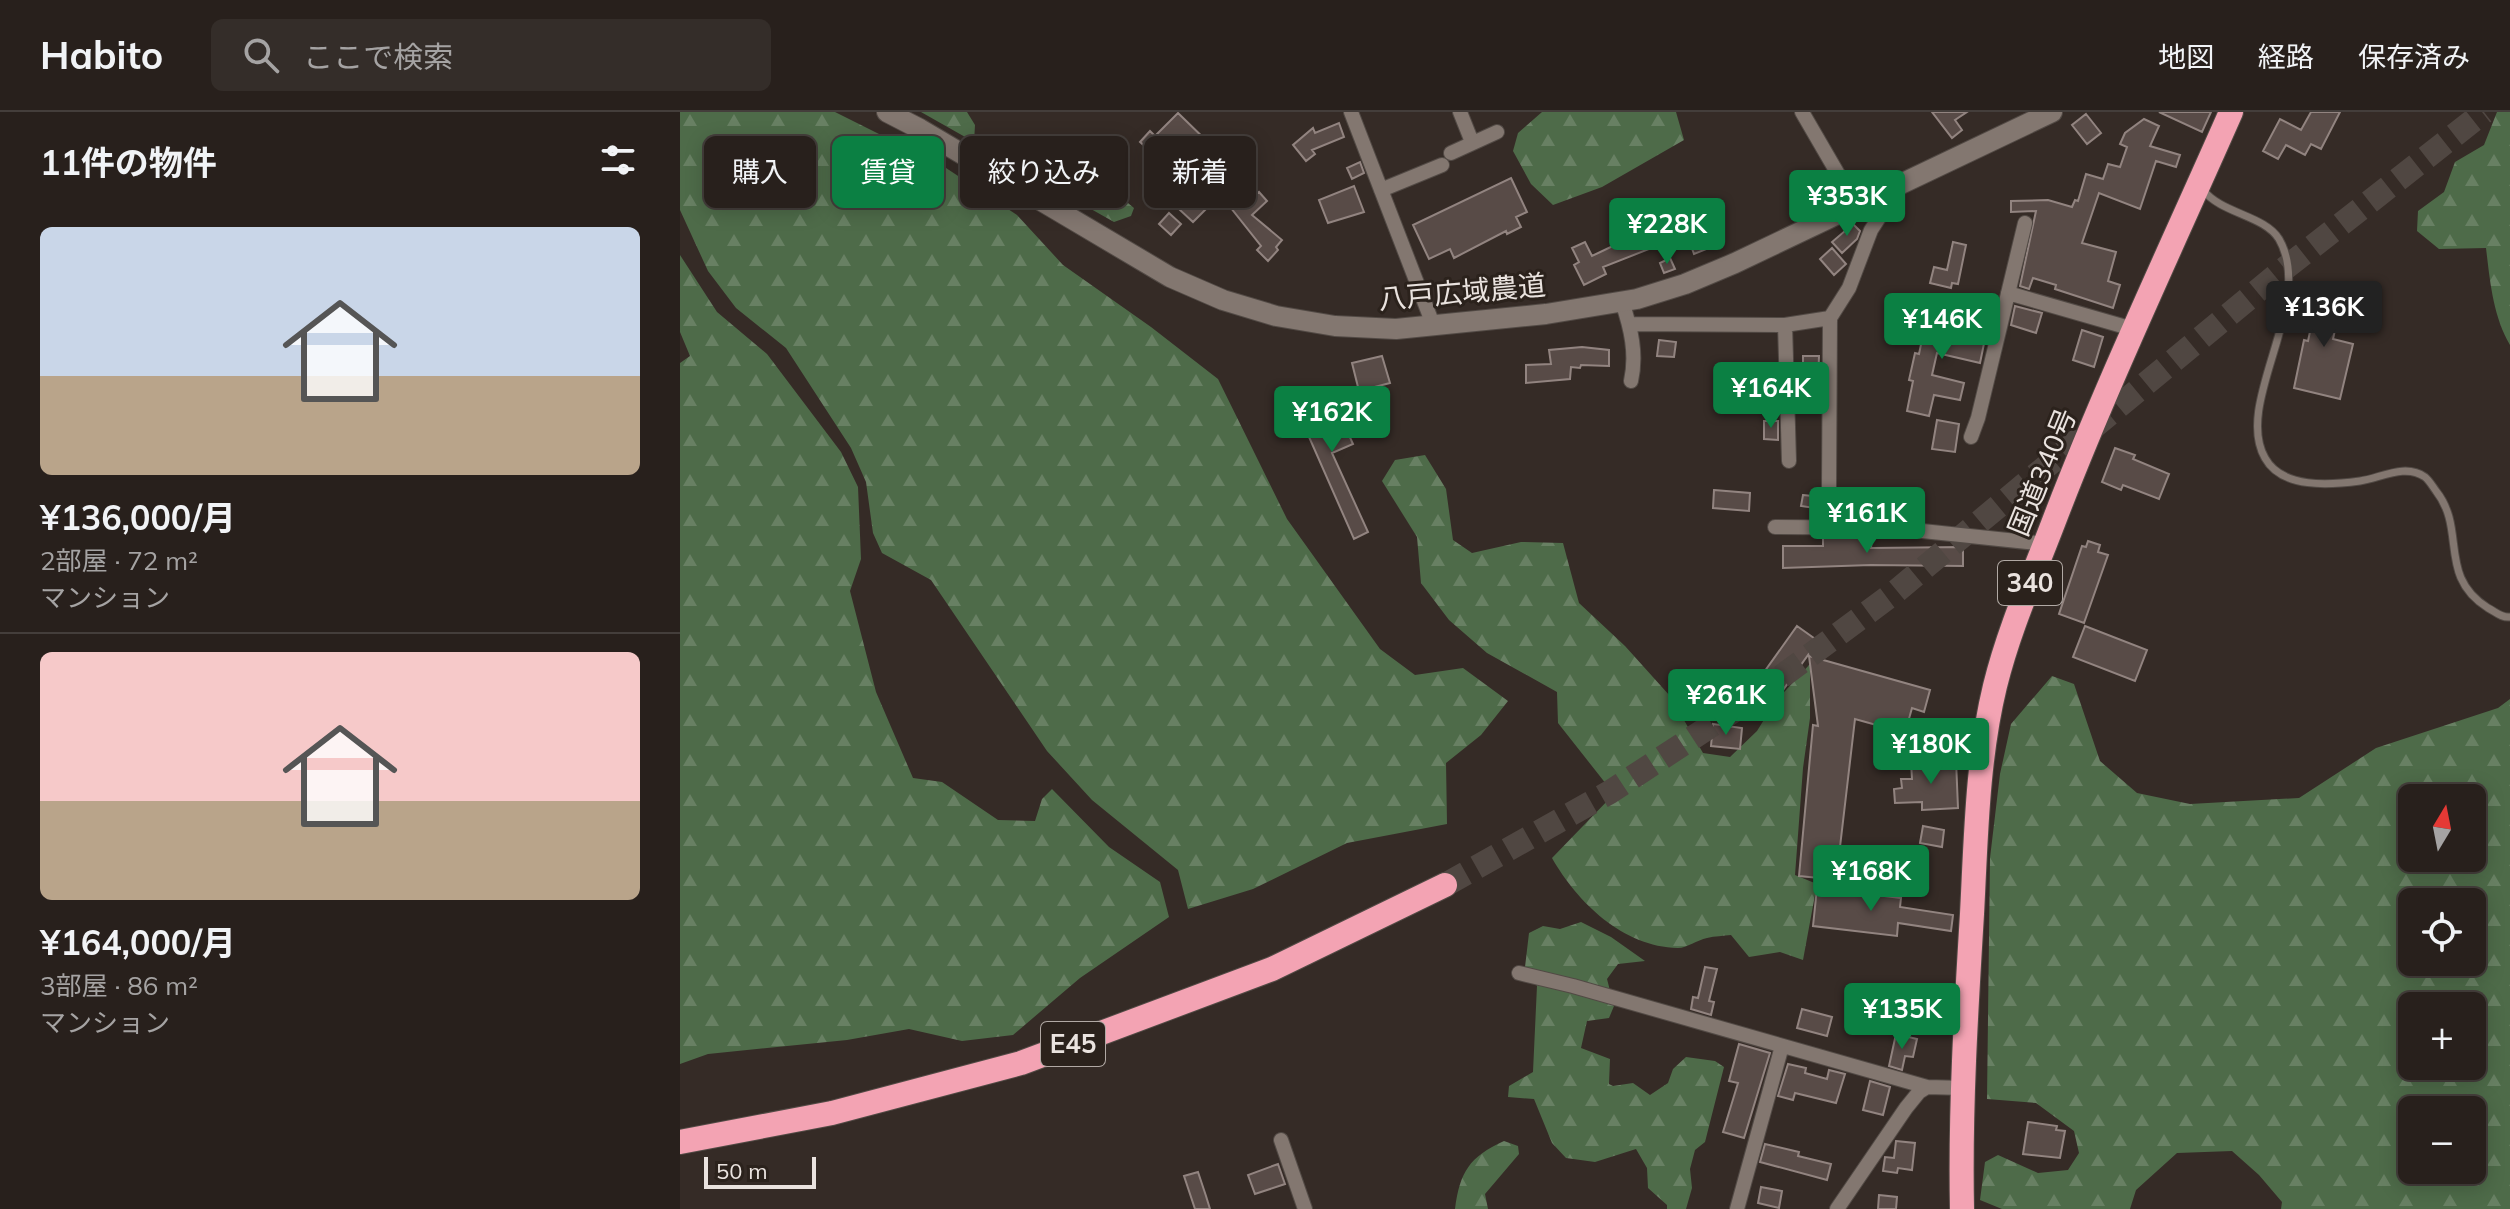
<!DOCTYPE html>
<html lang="ja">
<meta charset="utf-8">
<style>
body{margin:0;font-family:Mulish,"Noto Sans JP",sans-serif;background:#342d29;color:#f1f3f6;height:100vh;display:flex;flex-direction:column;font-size:30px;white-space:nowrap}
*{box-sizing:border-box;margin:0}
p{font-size:26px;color:#a5a3a3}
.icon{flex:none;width:44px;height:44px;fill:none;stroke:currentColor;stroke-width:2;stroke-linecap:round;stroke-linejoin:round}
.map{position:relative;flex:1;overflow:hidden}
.drawer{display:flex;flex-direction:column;background:#28201c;width:680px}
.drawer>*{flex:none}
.banner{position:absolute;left:24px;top:24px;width:760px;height:72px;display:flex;gap:16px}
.needle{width:52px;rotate:10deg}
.fabs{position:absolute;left:1718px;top:672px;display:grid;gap:16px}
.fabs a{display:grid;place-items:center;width:88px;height:88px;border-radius:12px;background:#28201c;box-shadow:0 4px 20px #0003,0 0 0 2px #443e3b;font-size:40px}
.scale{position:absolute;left:24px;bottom:20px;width:112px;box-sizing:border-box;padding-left:8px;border:4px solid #eae3df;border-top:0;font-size:22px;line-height:28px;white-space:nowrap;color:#eae3df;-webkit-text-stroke:6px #2b221c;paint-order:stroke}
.price{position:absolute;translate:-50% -68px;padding:0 18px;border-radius:8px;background:#0b8043;color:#fff;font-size:26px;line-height:52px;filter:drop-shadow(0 2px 4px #0008)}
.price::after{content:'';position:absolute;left:50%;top:48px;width:24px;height:18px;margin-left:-12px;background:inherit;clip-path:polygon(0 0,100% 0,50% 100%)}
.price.current{background:#222;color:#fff}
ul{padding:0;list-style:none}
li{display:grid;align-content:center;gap:16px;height:424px;padding:0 40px}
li+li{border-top:2px solid #443e3b}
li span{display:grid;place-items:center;height:248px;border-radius:12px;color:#555}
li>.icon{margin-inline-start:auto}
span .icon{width:144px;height:144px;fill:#fffc;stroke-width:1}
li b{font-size:34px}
h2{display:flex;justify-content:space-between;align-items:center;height:96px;padding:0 40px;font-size:34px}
.tag{padding:0 28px;border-radius:12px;background:#28201c;box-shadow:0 4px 20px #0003,0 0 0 2px #443e3b;font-size:28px;line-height:72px}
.tag.current{background:#0b8043;color:#fff}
header{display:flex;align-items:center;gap:48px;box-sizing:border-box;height:112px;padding:0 40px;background:#28201c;border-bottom:2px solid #443e3b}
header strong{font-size:38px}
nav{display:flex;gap:44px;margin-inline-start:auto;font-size:28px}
.search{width:560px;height:72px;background:#342d29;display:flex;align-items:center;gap:20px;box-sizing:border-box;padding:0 28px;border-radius:12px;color:#a5a3a3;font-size:30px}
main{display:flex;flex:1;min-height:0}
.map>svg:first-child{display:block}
.forest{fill:url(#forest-firs);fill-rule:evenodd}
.building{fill:#584b47;stroke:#928480;stroke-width:2}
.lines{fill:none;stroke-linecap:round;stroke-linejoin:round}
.highway-tunnel{stroke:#504742;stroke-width:24;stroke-dasharray:24 12;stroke-linecap:butt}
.lane-casing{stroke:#524a45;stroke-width:9}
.street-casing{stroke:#524a45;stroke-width:16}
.secondary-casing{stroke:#524a45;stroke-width:22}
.highway-casing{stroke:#524a45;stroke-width:26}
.lane{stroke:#837770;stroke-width:7}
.street{stroke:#837770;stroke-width:14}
.secondary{stroke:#837770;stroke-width:20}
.highway{stroke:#f3a3b3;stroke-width:24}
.labels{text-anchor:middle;stroke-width:6;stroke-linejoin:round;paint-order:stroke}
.shield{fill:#2b221c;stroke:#b1a9a4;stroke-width:2}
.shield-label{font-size:26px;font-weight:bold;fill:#eae3df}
.street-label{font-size:28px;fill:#eae3df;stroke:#2b221c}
</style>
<header>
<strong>Habito</strong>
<div class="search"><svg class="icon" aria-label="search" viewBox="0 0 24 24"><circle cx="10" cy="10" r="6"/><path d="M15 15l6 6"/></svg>ここで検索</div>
<nav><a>地図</a><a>経路</a><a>保存済み</a></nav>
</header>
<main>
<section class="drawer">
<h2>11件の物件<svg class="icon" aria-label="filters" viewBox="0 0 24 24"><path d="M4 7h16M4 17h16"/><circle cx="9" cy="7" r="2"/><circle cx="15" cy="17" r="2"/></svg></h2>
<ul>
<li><span style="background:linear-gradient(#c9d6e8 60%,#b9a48a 0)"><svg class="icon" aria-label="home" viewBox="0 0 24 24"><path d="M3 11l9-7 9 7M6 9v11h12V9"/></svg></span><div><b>¥136,000/月</b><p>2部屋 · 72 m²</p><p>マンション</p></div></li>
<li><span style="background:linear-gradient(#f6c9c9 60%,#b9a48a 0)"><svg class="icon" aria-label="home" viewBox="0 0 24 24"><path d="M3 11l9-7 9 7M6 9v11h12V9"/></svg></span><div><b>¥164,000/月</b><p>3部屋 · 86 m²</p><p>マンション</p></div></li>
</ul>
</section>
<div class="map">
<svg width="1830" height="1097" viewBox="0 0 1830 1097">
<defs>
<pattern id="forest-firs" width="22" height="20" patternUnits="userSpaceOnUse" patternTransform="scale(2)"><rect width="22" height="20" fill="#4e6b49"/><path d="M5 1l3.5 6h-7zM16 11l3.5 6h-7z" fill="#688063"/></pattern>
</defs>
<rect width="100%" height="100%" fill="#352b26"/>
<path class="forest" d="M0 0H155L263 54 337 103 383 153 471 215 538 267 607 407 700 537 735 563 783 556 828 589 801 623 766 651 767 712 667 731 573 777 508 797 498 758 412 688 367 639 251 468 202 441 193 421 186 370 171 336 106 236 56 196 28 159 0 98Z
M241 0H287L295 13 294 30Z
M862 0H996L1004 28 922 75 873 93 851 72 833 39 838 21Z
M1817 0H1830V233C1813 204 1810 169 1806 136L1759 137 1737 119 1738 99 1764 80 1775 50 1804 33Z
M341 26 375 47 397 52 413 40 421 42 431 77 454 96 451 104 434 110 356 66 337 43 334 28Z
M0 143 37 200 87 242 161 340 178 375 181 447 170 479 196 580 233 666 262 670 318 708 355 709 362 687 372 677 429 735 480 770 489 805 400 866 333 923 282 929 229 917 167 928 28 942 0 952V251L10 244 0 220Z
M745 343 766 377 773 428 792 441 841 430 883 431 899 491 945 534 990 584 1023 641 1050 645 1077 619 1095 590 1130 552V606L1123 656 1115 763 1137 772 1123 848 1100 840 1069 845 1051 823C1043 824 1035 824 1027 826 1017 828 1007 836 998 836 943 835 897 790 872 746L934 682 878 611 877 580 807 541 769 508 741 471 737 425 702 369 715 348Z
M1372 564 1394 572 1420 649 1457 681 1510 692 1619 686 1696 636 1818 596 1830 587V1097H1601L1602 1090 1579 1063 1552 1039 1497 1041 1456 1078 1450 1097H1322L1300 1088 1305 1050 1318 1043 1358 1061 1388 1058 1399 1041 1394 1019 1356 991 1307 987 1310 746 1320 662 1331 612ZM1732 686H1792V746H1732ZM1732 790H1792V850H1732ZM1792 894V954H1732V894ZM1792 998V1058H1732V998Z
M901 810 931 825 965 849 938 852 927 867 934 894 929 906 907 909 901 936 930 947 929 972 933 974 953 971 970 983 988 971 993 957 1006 945 1035 949 1044 955 1025 1030 1015 1038 1010 1057 1012 1076 1006 1097H987V1093L968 1076 967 1056 956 1037 915 1050 886 1046 872 1031 854 987 828 985 829 974 853 960 857 874 845 855 849 821 863 814 880 817Z
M824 1029 838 1034 839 1042 805 1082 808 1097H775C780 1060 789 1045 824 1029Z"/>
<path class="building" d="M1252 0H1287L1275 8 1282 18 1272 26Z
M1479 0H1531L1522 20Z
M1631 0H1660L1641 37 1631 32 1625 43 1606 33 1598 47 1583 39 1600 7 1621 18Z
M498 1 536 38 573 85 579 80 587 89 572 103 602 128 596 135 598 138 588 149 577 138 581 134 516 52 501 67 460 30 470 19 475 24Z
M1406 2 1421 21 1407 32 1392 13Z
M1464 7 1479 14 1470 34 1500 43 1496 55 1476 49 1460 97 1419 81 1402 131 1436 140 1428 169 1440 173 1433 196 1375 177 1376 173 1353 166 1349 177 1340 174 1356 99 1331 100V89L1368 88 1392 95 1395 88 1398 89 1406 62 1423 67 1428 52 1440 55 1447 35 1440 32 1445 21Z
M659 11 664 25 632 38 635 42 626 49 613 33 633 16 635 21Z
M680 50 684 61 672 67 667 56Z
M831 66 847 100 836 105 841 115 827 122 826 119 774 146 770 137 749 147 733 113Z
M674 74 684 100 648 111 639 88Z
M512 85 526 97 513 110 500 98Z
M489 101 501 112 491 123 479 112Z
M1010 102 1014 112 1000 118 996 107Z
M1173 112 1180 119 1177 127 1162 141 1152 130Z
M969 113 975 127 966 130 969 137 923 155 926 162 904 173 894 153 899 150 892 136 905 130 912 144 935 133 932 128 939 125 938 122Z
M1020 114 1029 136 1014 142 1006 120Z
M1273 130 1286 133 1278 172 1272 171 1271 176 1250 171 1254 155 1267 158Z
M1152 136 1166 152 1154 163 1140 147Z
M990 146 995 157 984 161 980 151Z
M1640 173 1664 178 1653 227 1673 232 1660 287 1614 276 1624 228 1628 229Z
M1335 194 1362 201 1356 221 1331 213Z
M1247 204 1307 217 1300 251 1257 241 1252 263 1284 271 1280 288 1254 283 1249 304 1227 299 1233 269 1229 268 1235 241 1239 242Z
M1402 218 1423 225 1414 255 1393 248Z
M979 228 996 230 994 245 977 244Z
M902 235 929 238V254L901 253 900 256 891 255 890 267 846 271V253L871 252 869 238Z
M702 244 710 271 679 279 672 251Z
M1123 244H1139L1137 299 1118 298 1117 275H1123Z
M1073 257H1095V276H1081V272H1073Z
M649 279 673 332 652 341 688 420 674 427 618 300 637 291 635 285Z
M1257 308 1279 312 1275 340 1252 337Z
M1084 309H1098V328L1084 327Z
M1435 336 1455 343 1453 347 1489 362 1479 387 1443 373 1441 378 1422 370Z
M1034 378 1070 381 1069 399 1033 396Z
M1123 383 1150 386 1148 398 1121 394Z
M1143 425 1192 426 1191 436 1283 435V454L1191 453 1103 456V434H1143Z
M1408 429 1420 433 1418 440 1428 443 1404 511 1379 502 1402 434 1406 435Z
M1117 514 1138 529 1098 585 1077 570Z
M1405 514 1467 538 1455 569 1393 545Z
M1129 544 1250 578 1244 600 1232 596 1225 621 1175 607 1158 752 1141 750 1139 766 1119 764 1133 613 1138 614Z
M1033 612 1062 616 1060 637 1031 634Z
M1276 648 1278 696 1242 698V690L1215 691 1214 677 1222 676 1221 667H1232L1231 650Z
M1243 714 1264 718 1262 735 1240 731Z
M1137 776 1221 786 1220 795 1273 803 1271 819 1218 811 1217 824 1133 814Z
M1025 855 1037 857 1029 889 1034 890 1031 903 1011 897 1013 885 1018 886Z
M1122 897 1152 905 1147 924 1117 916Z
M1216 922 1237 927 1233 945 1225 944 1222 958 1209 954Z
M1059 932 1090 941 1064 1026 1043 1020 1058 971 1049 969Z
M1108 952 1126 956 1125 961 1147 967 1149 958 1165 962 1156 991 1115 981 1113 988 1098 984Z
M1190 969 1210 975 1203 1003 1183 998Z
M1348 1010 1377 1014 1376 1018 1385 1019 1380 1046 1343 1042Z
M1216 1029 1235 1031 1232 1058 1218 1056 1217 1061 1203 1059 1205 1045 1214 1046Z
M1085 1032 1119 1040 1118 1044 1151 1052 1147 1068 1080 1050Z
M598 1052 605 1072 575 1082 568 1063Z
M518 1060 526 1084 530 1097H515L504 1064Z
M1081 1075 1102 1079 1099 1096 1078 1091Z
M1199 1083 1217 1085 1216 1097H1198Z"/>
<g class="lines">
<path class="highway-tunnel" d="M765 773 930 680 1067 590 1214 481 1599 161 1804 0"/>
<g class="lane-casing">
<path id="lane" d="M1523 78C1542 102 1584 103 1599 127 1636 191 1553 290 1585 346 1602 377 1650 373 1680 369 1701 366 1725 351 1745 365 1749 368 1753 375 1756 379 1787 418 1757 464 1808 496 1816 500 1821 506 1830 505"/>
</g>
<g class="street-casing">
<path id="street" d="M671 0 754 215
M780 0 792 30
M1122 0 1176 93
M771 41 817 20
M701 78 762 53
M1328 181 1453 217
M942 190C951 216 957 242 951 269
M1268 196 1321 206
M950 212 1105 213 1150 206
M1105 213 1109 349
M1291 325 1298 306 1345 111
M1149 376 1150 206 1169 176 1191 118 1221 72
M1095 415 1214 416 1365 432
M839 861 893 874 1247 975 1283 976
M601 1028 625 1097
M1057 1097 1102 934
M1157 1097 1226 996 1239 980 1247 975"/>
</g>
<g class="secondary-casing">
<path id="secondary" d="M207 0 240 17 490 165 543 188 596 204 655 214 716 217 866 202 957 187 1005 172 1055 151 1372 0"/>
</g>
<g class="highway-casing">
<path id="highway" d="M0 1030 152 1001 341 951 592 857 765 773
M1282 1097C1280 998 1286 900 1292 802 1296 726 1297 648 1315 574 1329 517 1353 464 1374 409 1427 271 1491 136 1551 0"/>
</g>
<use href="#lane" class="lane"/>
<use href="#street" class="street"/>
<use href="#secondary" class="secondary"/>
<use href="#highway" class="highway"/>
</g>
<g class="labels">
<g class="shield">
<rect x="1318" y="449" width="64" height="44" rx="6"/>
<rect x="361" y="910" width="64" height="44" rx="6"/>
</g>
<g class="shield-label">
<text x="1350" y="480">340</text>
<text x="393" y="941">E45</text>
</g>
<g class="street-label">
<text transform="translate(782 180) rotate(-5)" y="10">八戸広域農道</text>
<text transform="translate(1362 360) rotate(-68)" y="10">国道340号</text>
</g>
</g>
</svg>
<div class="fabs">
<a><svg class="needle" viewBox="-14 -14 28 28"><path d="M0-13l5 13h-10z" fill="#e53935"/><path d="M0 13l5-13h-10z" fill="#a5a3a3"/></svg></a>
<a><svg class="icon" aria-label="locate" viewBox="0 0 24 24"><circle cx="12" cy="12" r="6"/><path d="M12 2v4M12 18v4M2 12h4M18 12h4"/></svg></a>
<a>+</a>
<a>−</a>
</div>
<div class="scale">50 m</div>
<b class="price" style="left:1167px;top:126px">¥353K</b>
<b class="price" style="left:987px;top:154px">¥228K</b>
<b class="price current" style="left:1644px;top:237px">¥136K</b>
<b class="price" style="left:1262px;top:249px">¥146K</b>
<b class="price" style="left:1091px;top:318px">¥164K</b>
<b class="price" style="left:652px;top:342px">¥162K</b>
<b class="price" style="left:1187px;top:443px">¥161K</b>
<b class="price" style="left:1046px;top:625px">¥261K</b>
<b class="price" style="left:1251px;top:674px">¥180K</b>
<b class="price" style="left:1191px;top:801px">¥168K</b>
<b class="price" style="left:1222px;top:939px">¥135K</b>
<div class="banner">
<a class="tag">購入</a>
<a class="tag current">賃貸</a>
<a class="tag">絞り込み</a>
<a class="tag">新着</a>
</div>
</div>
</main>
